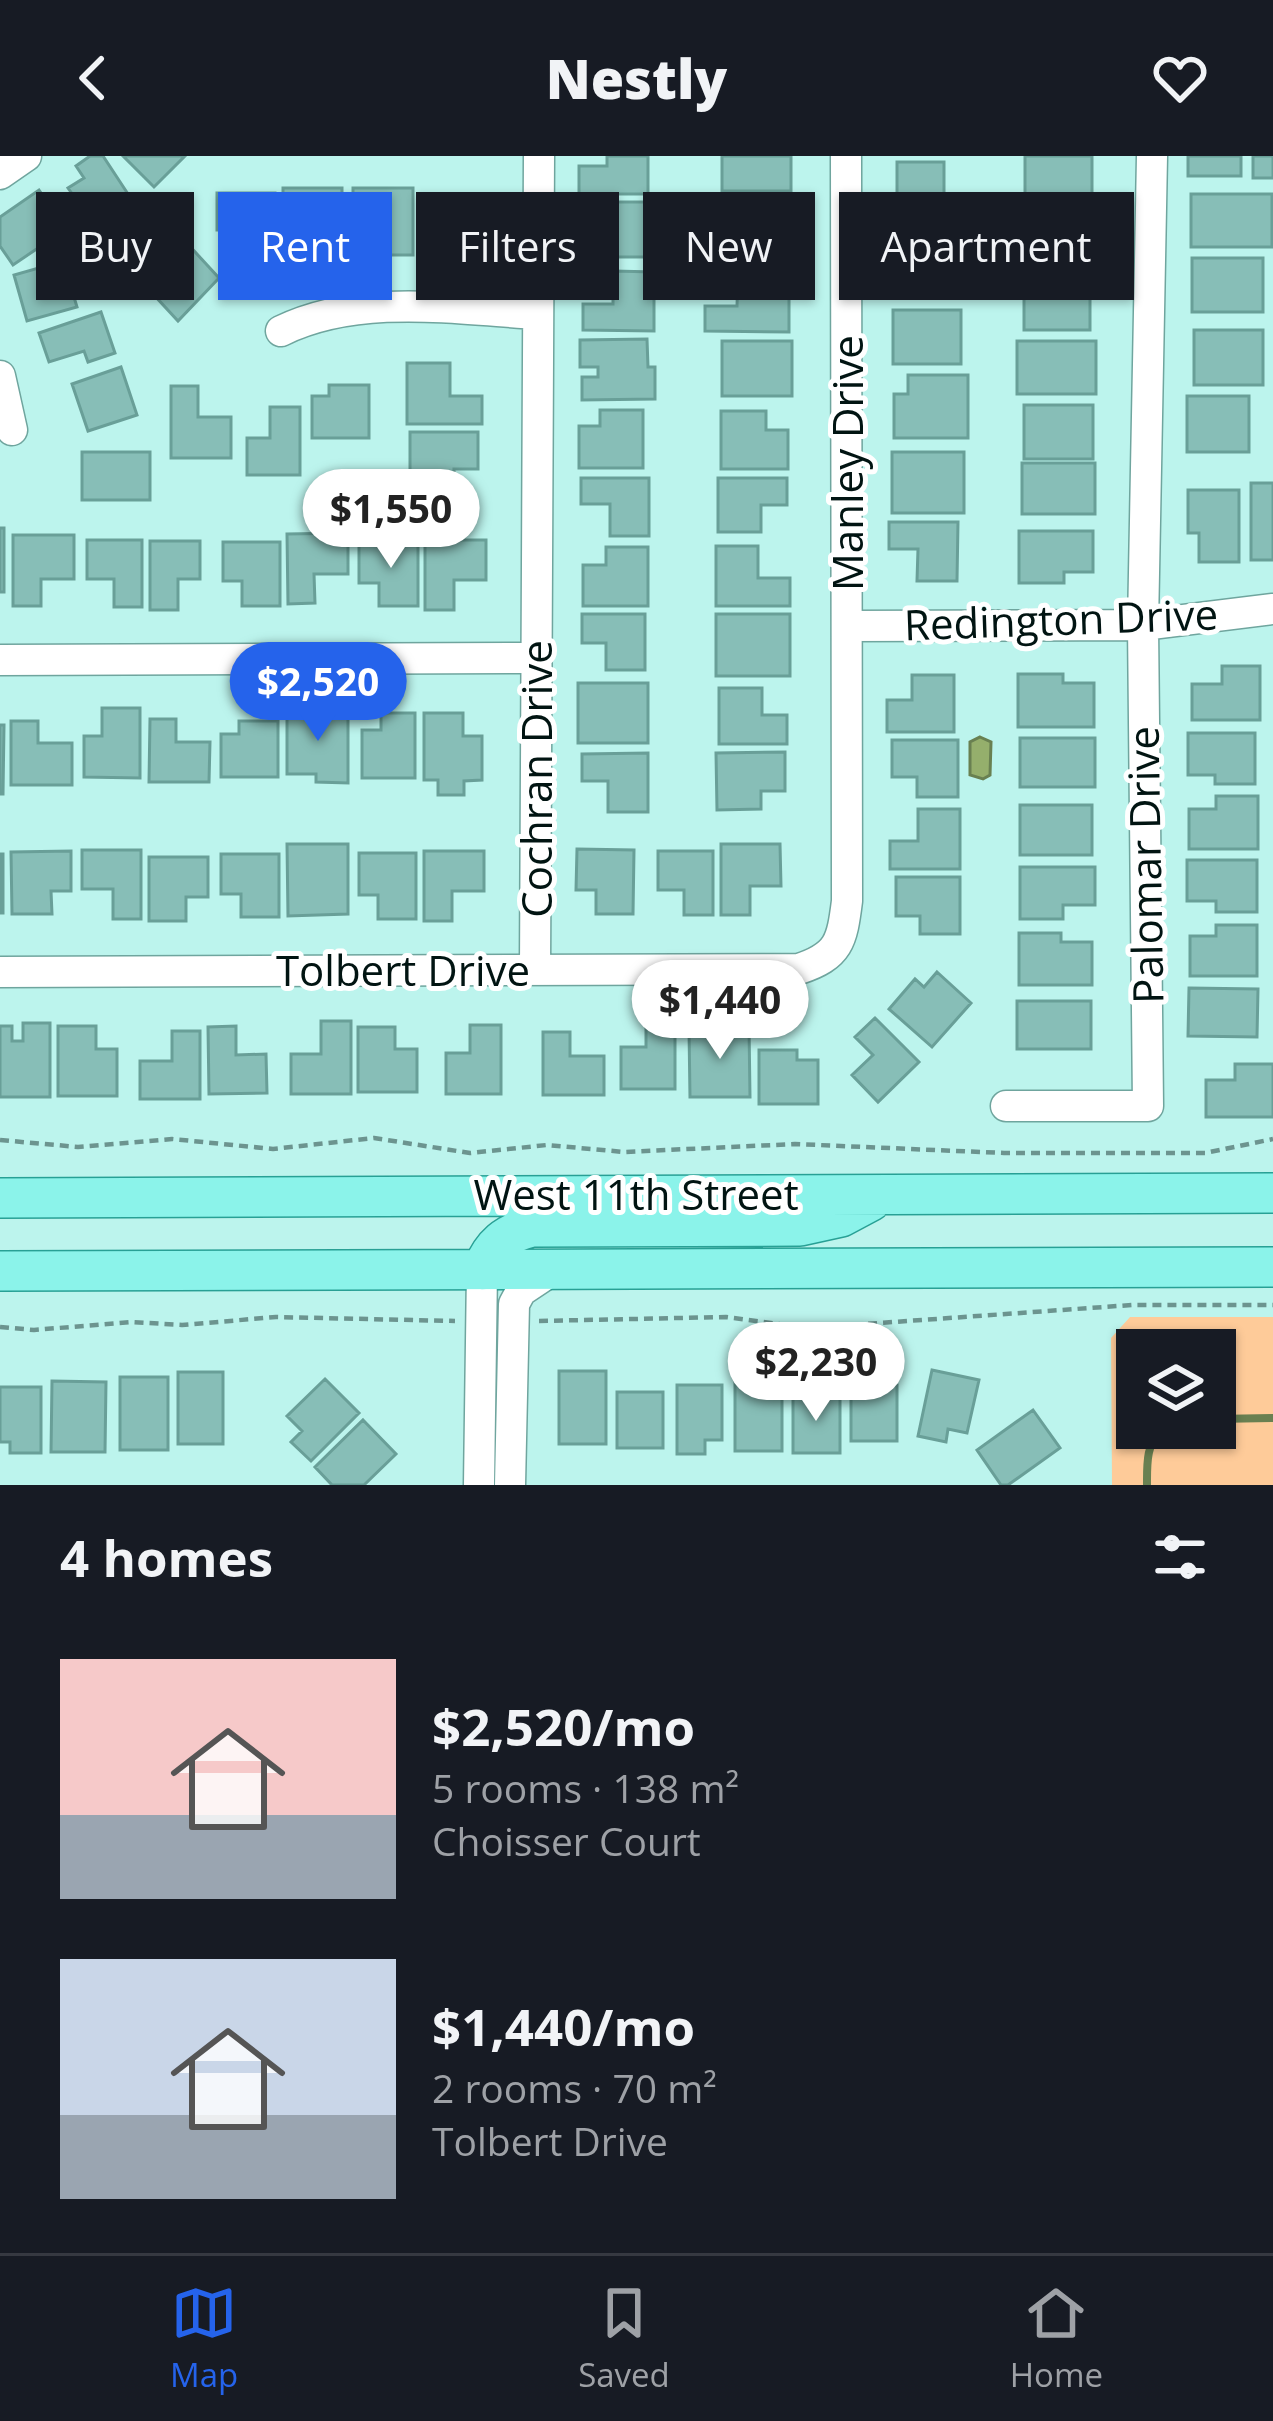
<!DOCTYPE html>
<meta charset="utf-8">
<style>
body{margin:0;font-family:"Open Sans",sans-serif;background:#242831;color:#f1f3f6;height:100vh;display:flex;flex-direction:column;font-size:45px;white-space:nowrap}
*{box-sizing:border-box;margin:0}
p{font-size:39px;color:#9ea1a6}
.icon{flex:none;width:66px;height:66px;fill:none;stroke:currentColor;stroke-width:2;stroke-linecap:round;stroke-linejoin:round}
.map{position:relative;height:1329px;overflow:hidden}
.drawer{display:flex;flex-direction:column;background:#171b24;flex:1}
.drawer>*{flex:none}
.guide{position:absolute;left:36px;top:36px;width:1203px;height:108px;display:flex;gap:24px}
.buttons{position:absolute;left:1116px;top:1173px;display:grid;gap:24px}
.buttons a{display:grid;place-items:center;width:120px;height:120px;border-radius:0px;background:#171b24;box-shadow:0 3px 9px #0004;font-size:60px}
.price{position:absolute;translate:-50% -102px;padding:0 27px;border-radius:42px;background:#fff;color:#222;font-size:39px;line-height:78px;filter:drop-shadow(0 3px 6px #0008)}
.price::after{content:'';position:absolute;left:50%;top:72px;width:36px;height:27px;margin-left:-18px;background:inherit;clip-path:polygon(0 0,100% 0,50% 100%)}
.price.selected{background:#2563eb;color:#fff}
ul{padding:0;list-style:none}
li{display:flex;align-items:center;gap:36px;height:300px;padding:0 60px}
li span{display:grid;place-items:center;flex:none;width:336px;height:240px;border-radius:0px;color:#555}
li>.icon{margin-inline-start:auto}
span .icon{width:144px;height:144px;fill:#fffc;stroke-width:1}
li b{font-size:51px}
h2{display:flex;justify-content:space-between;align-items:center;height:144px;padding:0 60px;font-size:51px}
.chip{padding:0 42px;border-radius:0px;background:#171b24;box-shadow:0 3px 9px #0004;font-size:42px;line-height:108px}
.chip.selected{background:#2563eb;color:#fff}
header{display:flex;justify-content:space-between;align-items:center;height:156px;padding:0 60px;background:#171b24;font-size:54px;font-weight:800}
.menu{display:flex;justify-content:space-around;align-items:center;height:168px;border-top:3px solid #363941;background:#171b24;font-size:33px;color:#9ea1a6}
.menu a{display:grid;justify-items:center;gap:6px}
.menu .selected{color:#2563eb}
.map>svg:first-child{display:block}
.green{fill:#fecb99;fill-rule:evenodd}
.water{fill:#95af6c;stroke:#698051;stroke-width:3}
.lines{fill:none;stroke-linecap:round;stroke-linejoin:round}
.stream{stroke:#698051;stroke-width:8}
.building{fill:#87beb7;stroke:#699f98;stroke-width:3}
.minor-casing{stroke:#6fa59e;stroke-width:33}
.major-casing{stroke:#28a095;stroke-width:42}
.path{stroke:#6c948f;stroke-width:4.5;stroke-dasharray:9 6;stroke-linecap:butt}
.minor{stroke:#fff;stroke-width:30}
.major{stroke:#8bf3ea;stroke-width:39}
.labels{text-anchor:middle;stroke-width:10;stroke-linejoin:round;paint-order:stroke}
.street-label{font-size:42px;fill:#011412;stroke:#fff}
</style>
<header><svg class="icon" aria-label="back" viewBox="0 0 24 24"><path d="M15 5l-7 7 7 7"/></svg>Nestly<svg class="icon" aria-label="heart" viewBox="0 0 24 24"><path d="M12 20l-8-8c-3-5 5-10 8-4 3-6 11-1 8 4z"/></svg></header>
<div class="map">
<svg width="1273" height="1329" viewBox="0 0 1273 1329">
<rect width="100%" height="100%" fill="#bcf4ed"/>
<path class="green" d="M1130 1161H1273V1329H1112L1111 1182ZM1137 1194H1215V1272H1137Z"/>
<path class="water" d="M980 581 991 586 990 619 983 623 970 619V586Z"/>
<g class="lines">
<path class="stream" d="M1215 1263 1273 1262
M1147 1329C1147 1307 1146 1289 1162 1272"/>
</g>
<path class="building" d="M90 0H103L128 38 90 63 68 32 84 22 76 10Z
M123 0H185L154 31Z
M607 0H648V38H579V10H607Z
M722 0H791V35H722Z
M1025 0H1092V46H1025Z
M1188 0H1241V20H1188Z
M1253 0H1273V22H1253Z
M897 6H944V41H976V65H897Z
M283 32H342V68H312V99H283Z
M353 32H413V99H385V73H353Z
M39 34 66 73 13 109 0 90V61Z
M217 37H275V101H238V74H217Z
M421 38H479V81H461V102H421Z
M1191 38H1272V91H1191Z
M581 46H647V101H606V74H581Z
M721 50H782V73H796V104H721Z
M1017 58H1097V110H1017Z
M174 73 219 122 178 165 130 113Z
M905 77H962V134H889V96H905Z
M1192 102H1263V156H1192Z
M63 105 77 151 27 165 14 119Z
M613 115 654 116V175L583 174V148H613Z
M738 116H789V176L705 175V150H737Z
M1024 121H1090V174H1024Z
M893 154H961V208H893Z
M101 156 115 197 88 206 84 195 49 206 39 177Z
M1194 174H1263V229H1194Z
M647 183 648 211H655V243L582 244V221H598V211H580V184Z
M722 185H792V240H722Z
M1017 185H1096V238H1017Z
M407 207H450V240H482V268H407Z
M121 211 137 259 88 275 72 228Z
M908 219H968V282H894V238H908Z
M329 229H369V282H312V240H329Z
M171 230H198V261H231V302H171Z
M1187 240H1249V296H1187Z
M1024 249H1093V303H1024Z
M270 251H300V319H247V282H270Z
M600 254H643V312H579V270H600Z
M721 255H766V274H788V313H721Z
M410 276H478V313H454V333H410Z
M82 296H150V344H82Z
M892 296H964V357H892Z
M1022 307H1095V358H1022Z
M581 322H649V380H610V348H581Z
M718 322H787V349H761V376H718Z
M1251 327H1273V404H1251Z
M1188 334H1239V406H1199V377H1188Z
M889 366H958L957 425H917L918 393H889Z
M0 372H4V436H0Z
M1019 375H1093V416H1064V427H1019Z
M348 377V418H314L315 447 288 448 287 378Z
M13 379H74V423H41V450H13Z
M87 384H142V451H114V423H87Z
M425 384H486V424H454V454H425Z
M150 385H200V423H178V454H150Z
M359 385H418V450H379V427H359Z
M223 386H280V450H242V425H223Z
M716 390H758V422H790V450H716Z
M606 391H648V450H583V409H606Z
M582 458H645V514H606V487H582Z
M716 458H790V520H716Z
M1222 510H1260V564H1192V528H1222Z
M1018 518H1063V527H1094V571H1018Z
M912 519H954V576H887V544H912Z
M578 527H648V587H578Z
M719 532H762V559H787V588H719Z
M287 551 348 554V627L316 626V618H287Z
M102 552H140V622L84 621V580H102Z
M381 557H415V622H362V574H381Z
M424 557H463V580H482V624L464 625V639H438V624H424Z
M150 563H176V586H210L209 626H149Z
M11 565H38V587H72V629H11Z
M239 565H278V621H221V578H239Z
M0 569H4L3 638H0Z
M1188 577H1255V628H1215V619H1188Z
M1020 582H1095V631H1020Z
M892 584H958V641H917V621H892Z
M785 596V635H761V653L717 654 716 597Z
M648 597V656H608V625H582V598Z
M1216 640H1258V693H1189V653H1216Z
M1020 649H1092V699H1020Z
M918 653H960V713H890V685H918Z
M287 688H348V758L288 760Z
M721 688H780L781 730H750V759H721Z
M577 693 634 694 633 758H596V734H576Z
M82 694H141V763H113V733H82Z
M71 695V735H51L52 758H12L11 696Z
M424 695H484V735H452V765H424Z
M658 695H713V759H684V734H658Z
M359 697H416V763H378V739H359Z
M0 698H3V757H0Z
M221 698H279V761H241V738H221Z
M149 701H208V741H186V765H149Z
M1187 704H1257V756H1216V745H1187Z
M1020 711H1095V749H1063V763H1020Z
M896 721H960V778H920V760H896Z
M1216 769H1257V820H1190V780H1216Z
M1019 777H1061V786H1092V829H1019Z
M937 816 971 847 932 891 889 853 915 823 924 831Z
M1189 832 1258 833 1257 881 1188 880Z
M1017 845H1091V893H1017Z
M875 862 919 906 878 946 852 919 873 899 855 881Z
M321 865H351V938H291V898H321Z
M23 867H50V941H0V870H12V885H23Z
M646 868H675V933H621V891H646Z
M470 869H501V938H446V897H470Z
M58 870H96V893H117V940H58Z
M236 870V899L266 898 267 937 209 938 208 871Z
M749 870 750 941H690L689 873Z
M358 871H395V893H417V936H358Z
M172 875H200V943H140V905H172Z
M543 876H570V900H604V939H543Z
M759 894H797V904H818V948H759Z
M1235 908H1273V961H1206V924H1235Z
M932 1214 979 1224 967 1277 948 1273 946 1286 918 1280Z
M559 1215H606V1288H559Z
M178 1216H223V1288H178Z
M120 1221H168V1294H120Z
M325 1223 359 1257 311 1305 291 1286 302 1275 287 1260Z
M735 1224H782V1295H735Z
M52 1225 106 1226 105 1296H51Z
M677 1229H722V1284H705V1298H677Z
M851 1229H897V1285H851Z
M0 1231H41V1297H10V1286H0Z
M617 1236H663V1292H617Z
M793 1240H840V1297H793Z
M1033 1254 1060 1292 1008 1329H1001L977 1294Z
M363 1264 396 1298 364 1329H332L315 1311Z"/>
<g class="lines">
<g class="minor-casing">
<path id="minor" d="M0 18 26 0
M281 175C358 137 455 153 538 158
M0 220 12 274
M849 470 1143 469 1273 453
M0 504 537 502
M535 814 539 0
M0 816 799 813C839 800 842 785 847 745L846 0
M1006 950H1148L1143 469 1152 0
M479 1329 482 1114
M510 1329 514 1148 521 1135 554 1113"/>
</g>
<g class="major-casing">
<path id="major" d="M0 1042 1273 1037
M482 1114C492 1089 506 1077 532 1071L800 1070 841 1061 871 1045
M0 1115 1273 1111"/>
</g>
<path class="path" d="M0 984 78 991 172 983 273 993 374 982 470 997 547 989 624 996 795 988 1004 997H1205L1273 983
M539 1165 726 1161 809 1172 1132 1149H1273
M0 1171 34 1174 131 1166 182 1169 276 1161 455 1165"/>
<use href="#minor" class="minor"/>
<use href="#major" class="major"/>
</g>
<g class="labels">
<g class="street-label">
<text transform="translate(848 307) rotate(-90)" y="15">Manley Drive</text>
<text transform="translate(1061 464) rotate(-2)" y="15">Redington Drive</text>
<text transform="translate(537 623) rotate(-90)" y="15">Cochran Drive</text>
<text transform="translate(1146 709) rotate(-91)" y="15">Palomar Drive</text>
<text x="403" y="830">Tolbert Drive</text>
<text x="636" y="1054">West 11th Street</text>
</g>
</g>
</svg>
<div class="buttons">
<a><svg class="icon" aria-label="layers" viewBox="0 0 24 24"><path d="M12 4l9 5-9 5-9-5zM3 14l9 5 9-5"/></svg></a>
</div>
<b class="price" style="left:391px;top:415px">$1,550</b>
<b class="price selected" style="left:318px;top:588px">$2,520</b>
<b class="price" style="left:720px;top:906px">$1,440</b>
<b class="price" style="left:816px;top:1268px">$2,230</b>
<div class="guide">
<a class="chip">Buy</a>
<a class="chip selected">Rent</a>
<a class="chip">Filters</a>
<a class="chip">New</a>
<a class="chip">Apartment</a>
</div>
</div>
<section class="drawer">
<h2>4 homes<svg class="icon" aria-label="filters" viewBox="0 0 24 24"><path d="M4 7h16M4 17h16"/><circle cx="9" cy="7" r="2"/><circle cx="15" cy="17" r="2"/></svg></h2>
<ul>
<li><span style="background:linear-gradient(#f6c9c9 65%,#9aa5b1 0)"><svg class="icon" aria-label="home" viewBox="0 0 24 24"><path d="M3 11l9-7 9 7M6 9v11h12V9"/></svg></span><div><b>$2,520/mo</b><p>5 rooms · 138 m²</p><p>Choisser Court</p></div></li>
<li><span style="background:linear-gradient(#c9d6e8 65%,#9aa5b1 0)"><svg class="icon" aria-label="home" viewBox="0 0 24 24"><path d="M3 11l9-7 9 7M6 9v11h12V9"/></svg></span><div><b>$1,440/mo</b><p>2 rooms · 70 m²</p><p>Tolbert Drive</p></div></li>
</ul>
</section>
<nav class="menu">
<a class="selected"><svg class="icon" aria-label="map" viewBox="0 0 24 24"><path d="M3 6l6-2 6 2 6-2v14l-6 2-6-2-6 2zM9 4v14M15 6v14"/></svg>Map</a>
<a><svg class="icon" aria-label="saved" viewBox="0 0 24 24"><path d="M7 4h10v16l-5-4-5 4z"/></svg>Saved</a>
<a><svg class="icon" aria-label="home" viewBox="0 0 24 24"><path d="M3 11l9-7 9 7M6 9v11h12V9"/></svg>Home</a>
</nav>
